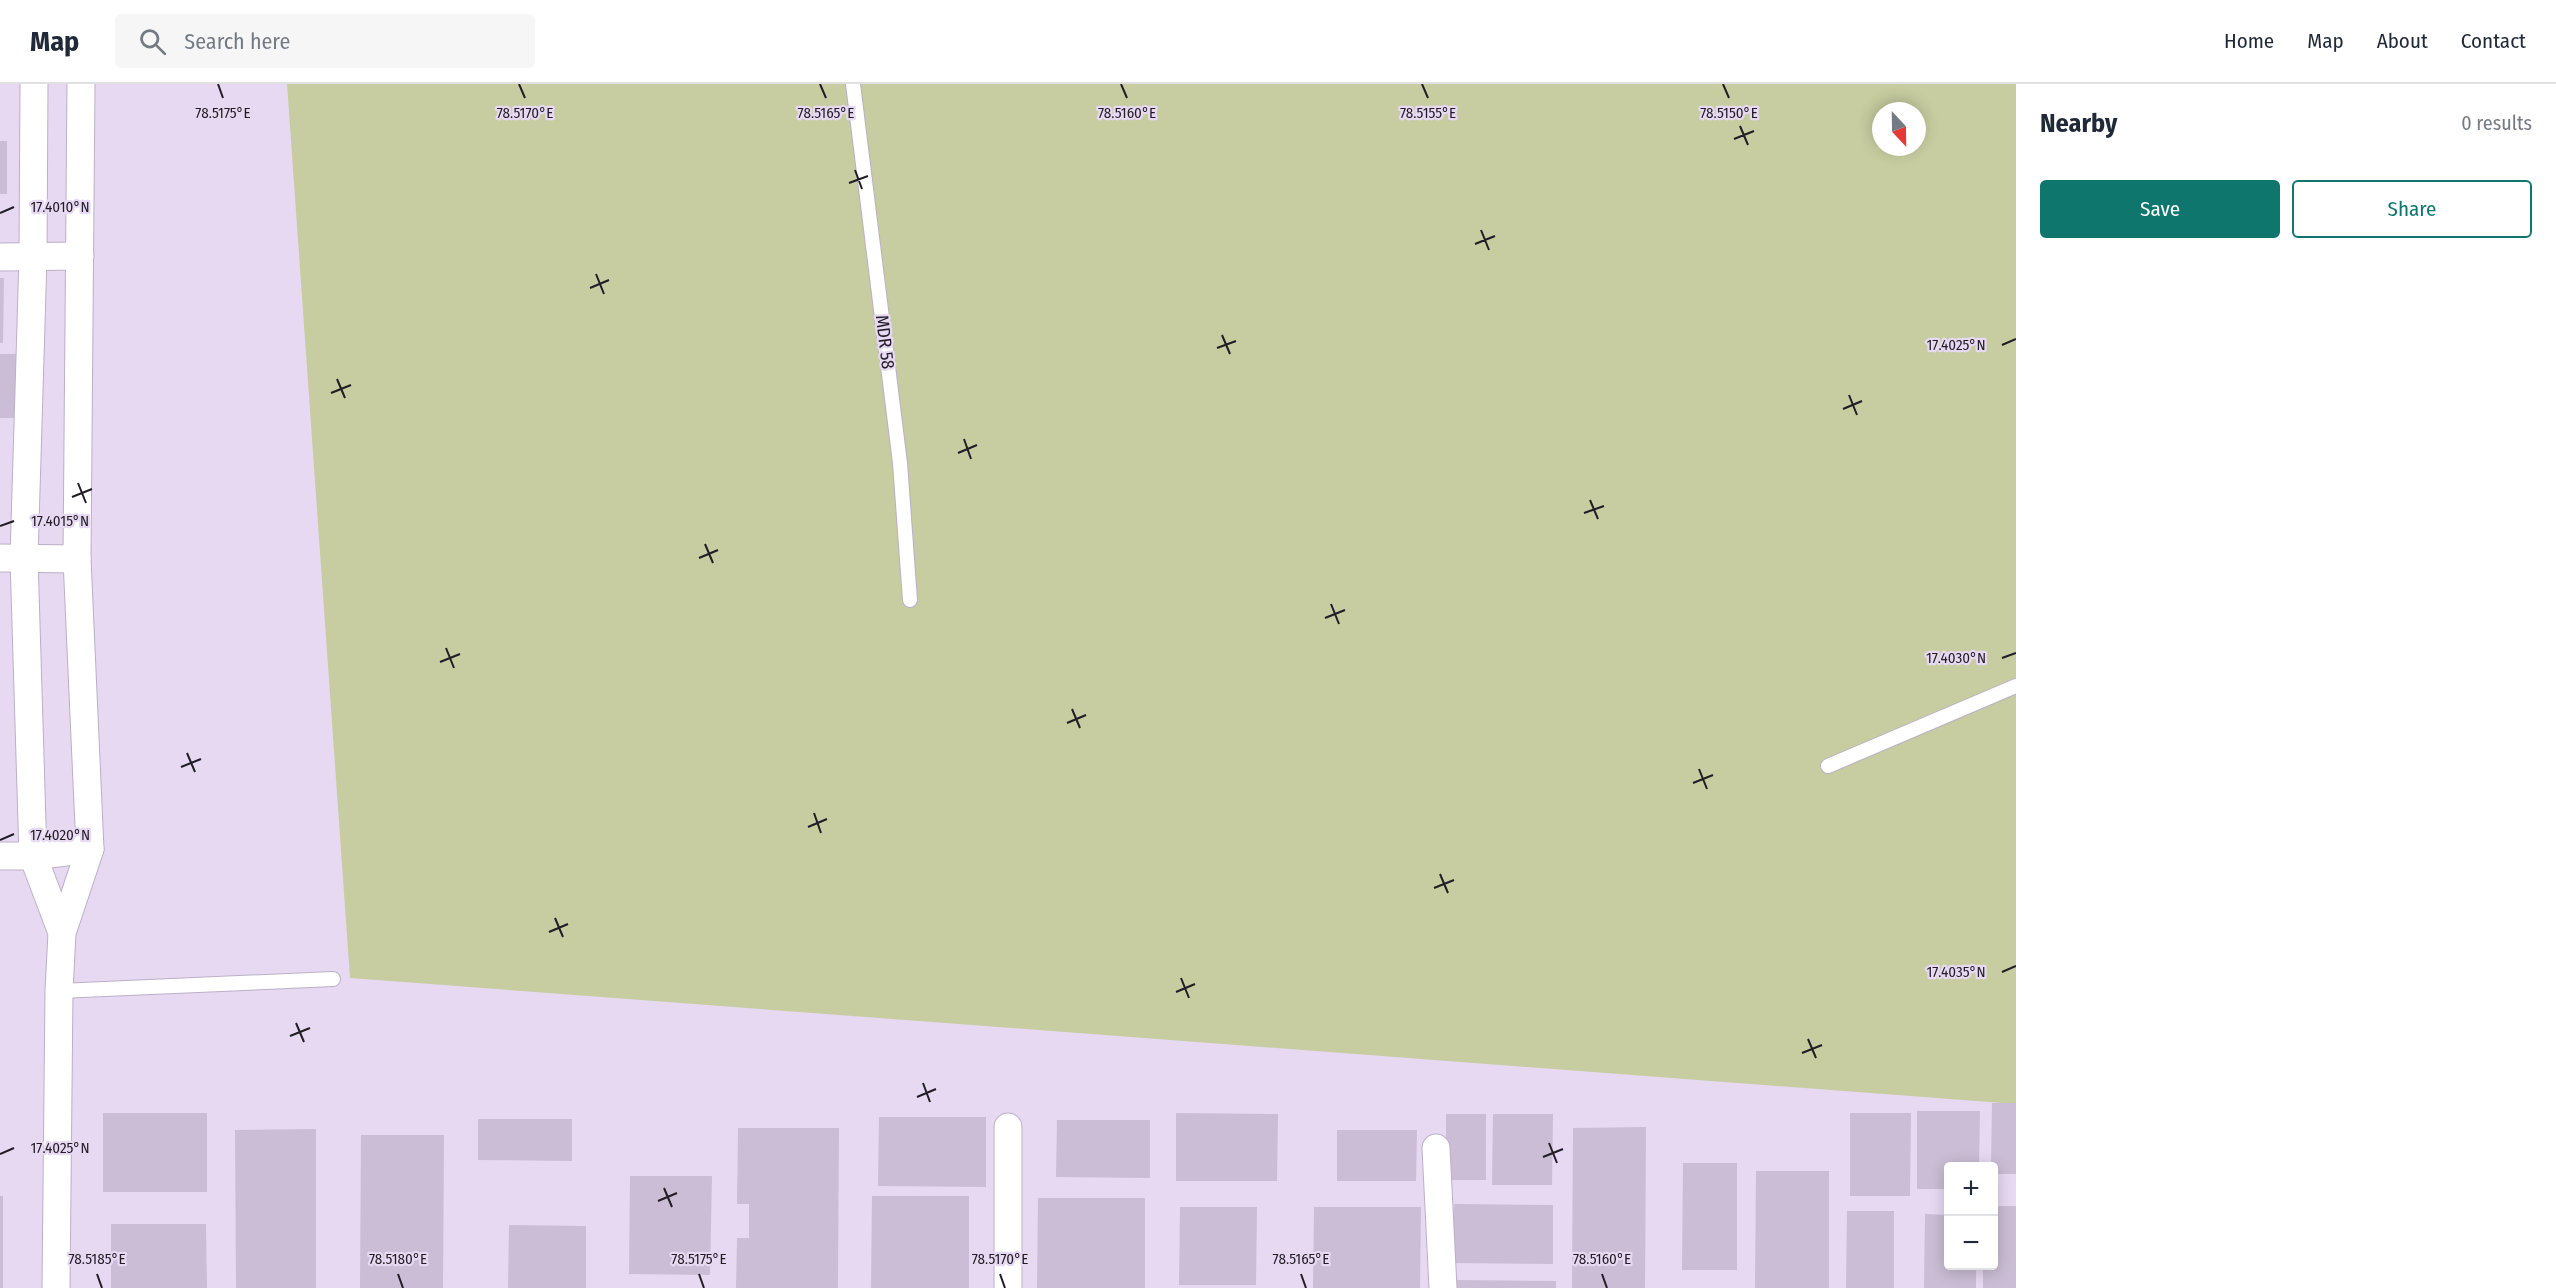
<!DOCTYPE html>
<meta charset="utf-8">
<style>
:root{--surface:#fff;--page:#f6f6f7;--text:#1f2937;--muted:#747a83;--line:#e0e1e3;--accent:#0f766e}
body{margin:0;font-family:"Fira Sans Condensed",sans-serif;background:var(--page);color:var(--text)}
.controls{position:absolute;right:18px;bottom:18px;display:grid;overflow:hidden;border-radius:6px;box-shadow:0 3px 15px #0003}
.controls button{width:54px;height:54px;display:grid;place-items:center;padding:0;border:0;border-bottom:2px solid var(--line);background:var(--surface);color:var(--text);font:30px sans-serif}
.compass{position:absolute;left:1872px;top:18px;width:54px;height:54px;border-radius:50%;background:var(--surface);box-shadow:0 3px 15px #0003;rotate:158deg}
.list{margin:0;padding:0;list-style:none}
h2{display:flex;justify-content:space-between;align-items:center;height:78px;margin:0;padding:0 24px;font-size:26px}
h2 small{font-size:20px;font-weight:400;color:var(--muted)}
.actions{display:flex;gap:12px;padding:18px 24px}
.actions a{flex:1;padding:14px 0;border:2px solid var(--accent);border-radius:6px;text-align:center;font-size:21px;color:var(--accent)}
.actions .main{background:var(--accent);color:#fff}
.icon{flex:none;width:33px;height:33px;fill:none;stroke:currentColor;stroke-width:2;stroke-linecap:round;stroke-linejoin:round}
.map{position:relative;flex:none;width:2016px;height:1204px;overflow:hidden}
header{display:flex;align-items:center;gap:36px;box-sizing:border-box;height:84px;padding:0 30px;background:var(--surface);border-bottom:2px solid var(--line)}
header strong{font-size:28px}
nav{display:flex;gap:33px;margin-inline-start:auto;font-size:21px}
.search{width:420px;height:54px;background:var(--page);display:flex;align-items:center;gap:15px;box-sizing:border-box;padding:0 21px;border-radius:6px;color:var(--muted);font-size:22px}
main{display:flex}
aside{flex:1;background:var(--surface)}
.map>svg:first-child{display:block}
.green{fill:#c7cda0;fill-rule:evenodd}
.building{fill:#cabdd5}
.lines{fill:none;stroke-linecap:round;stroke-linejoin:round}
.service-casing{stroke:#bcafc7;stroke-width:16}
.minor-casing{stroke:#bcafc7;stroke-width:29}
.service{stroke:#fff;stroke-width:14}
.minor{stroke:#fff;stroke-width:27}
.ticks{fill:none;stroke:#211c25;stroke-width:2}
.labels{text-anchor:middle;stroke-width:4.5;stroke-linejoin:round;paint-order:stroke}
.street-label{font-size:18px;fill:#211c25;stroke:#e7d9f2}
.ticks-label{font-size:15px;text-anchor:middle;fill:#211c25;stroke:#e7d9f2;stroke-width:4.5;stroke-linejoin:round;paint-order:stroke}
</style>
<header>
<strong>Map</strong>
<div class="search"><svg class="icon" aria-label="search" viewBox="0 0 24 24"><circle cx="10" cy="10" r="6"/><path d="M15 15l6 6"/></svg>Search here</div>
<nav><a>Home</a><a>Map</a><a>About</a><a>Contact</a></nav>
</header>
<main>
<div class="map">
<svg width="2016" height="1204" viewBox="0 0 2016 1204">
<rect width="100%" height="100%" fill="#e7d9f2"/>
<path class="green" d="M 287,0 L 2016,0 L 2016,1020 L 350,894 ZM 1881,27 L 1917,27 L 1917,63 L 1881,63 Z"/>
<g class="building">
<rect x="0" y="57" width="7" height="53"/>
<path d="M 0,194 L 4,194 L 3,259 L 0,259 Z"/>
<rect x="0" y="270" width="16" height="64"/>
<path d="M 1992,1019 L 2016,1019 L 2016,1090 L 1994,1090 L 1994,1082 L 1991,1082 Z"/>
<path d="M 1917,1027 L 1980,1027 L 1979,1082 L 1948,1082 L 1948,1105 L 1917,1105 Z"/>
<rect x="103" y="1029" width="104" height="79"/>
<path d="M 1176,1029 L 1278,1030 L 1277,1097 L 1176,1097 Z"/>
<path d="M 1850,1029 L 1911,1029 L 1910,1112 L 1850,1112 Z"/>
<rect x="1446" y="1030" width="40" height="66"/>
<path d="M 1493,1030 L 1553,1030 L 1552,1101 L 1492,1101 Z"/>
<path d="M 879,1033 L 986,1033 L 986,1103 L 878,1102 Z"/>
<path d="M 478,1035 L 572,1035 L 572,1077 L 478,1076 Z"/>
<path d="M 1057,1036 L 1150,1036 L 1150,1094 L 1056,1093 Z"/>
<path d="M 1646,1043 L 1645,1204 L 1572,1204 L 1573,1044 Z"/>
<path d="M 738,1044 L 839,1044 L 838,1204 L 736,1204 L 737,1154 L 749,1154 L 749,1120 L 737,1120 Z"/>
<path d="M 316,1045 L 316,1204 L 236,1204 L 235,1046 Z"/>
<path d="M 1337,1046 L 1417,1046 L 1416,1097 L 1337,1097 Z"/>
<path d="M 361,1051 L 444,1051 L 443,1204 L 360,1204 Z"/>
<path d="M 1683,1079 L 1737,1079 L 1737,1186 L 1682,1186 Z"/>
<path d="M 1756,1087 L 1829,1087 L 1829,1204 L 1755,1204 Z"/>
<path d="M 630,1092 L 712,1092 L 710,1191 L 629,1190 Z"/>
<rect x="0" y="1112" width="3" height="92"/>
<path d="M 872,1112 L 969,1112 L 969,1204 L 871,1204 Z"/>
<path d="M 1038,1114 L 1145,1114 L 1145,1204 L 1037,1204 Z"/>
<path d="M 1454,1120 L 1553,1121 L 1553,1180 L 1454,1179 Z"/>
<path d="M 1994,1122 L 2016,1122 L 2016,1204 L 1983,1204 L 1983,1182 L 1994,1182 Z"/>
<path d="M 1180,1123 L 1257,1123 L 1256,1201 L 1179,1201 Z"/>
<path d="M 1314,1123 L 1421,1123 L 1420,1204 L 1313,1204 Z"/>
<path d="M 1847,1127 L 1894,1127 L 1894,1204 L 1846,1204 Z"/>
<path d="M 1925,1130 L 1948,1131 L 1948,1182 L 1976,1182 L 1976,1204 L 1924,1204 Z"/>
<path d="M 111,1140 L 206,1140 L 207,1204 L 111,1204 Z"/>
<path d="M 509,1141 L 586,1142 L 586,1204 L 508,1204 Z"/>
<path d="M 1454,1196 L 1556,1197 L 1556,1204 L 1454,1204 Z"/>
</g>
<g class="lines">
<g class="service-casing">
<g id="service">
<path d="M 853,0 L 900,379 L 910,516"/>
<path d="M 1828,682 L 2016,602"/>
<path d="M 59,907 L 333,895"/>
</g>
</g>
<g class="minor-casing">
<g id="minor">
<path d="M 34,0 L 33,173 L 24,474 L 33,772 L 62,849"/>
<path d="M 0,173 L 80,172"/>
<path d="M 0,474 L 77,475"/>
<path d="M 0,772 L 33,772 L 90,765"/>
<path d="M 1436,1064 L 1443,1204"/>
<path d="M 56,1204 L 59,907 L 62,849 L 90,765 L 77,475 L 81,0"/>
<path d="M 1008,1204 L 1008,1043"/>
</g>
</g>
<use href="#service" class="service"/>
<use href="#minor" class="minor"/>
</g>
<path class="ticks" d="M 218,0 L 223,14M 519,0 L 525,14M 820,0 L 826,14M 1121,0 L 1127,14M 1422,0 L 1428,14M 1723,0 L 1729,14M 1740,42 L 1748,61M 1734,55 L 1754,47M 855,86 L 862,105M 849,99 L 868,92M 0,129 L 14,123M 1481,146 L 1489,166M 1475,160 L 1495,152M 596,190 L 604,210M 590,204 L 609,196M 1222,251 L 1230,270M 2002,261 L 2016,255M 1217,264 L 1236,257M 337,295 L 345,314M 331,309 L 351,301M 1849,311 L 1857,331M 1843,325 L 1862,317M 964,355 L 971,375M 958,369 L 977,361M 78,399 L 86,419M 72,413 L 92,405M 1590,416 L 1598,435M 1584,429 L 1604,422M 0,442 L 14,437M 705,460 L 713,479M 699,474 L 718,466M 1331,520 L 1339,540M 1325,534 L 1345,526M 446,564 L 454,584M 2002,574 L 2016,569M 440,578 L 460,570M 1072,625 L 1080,644M 1067,639 L 1086,631M 187,669 L 195,688M 181,683 L 201,675M 1699,685 L 1707,705M 1693,699 L 1713,691M 814,729 L 821,749M 808,743 L 827,735M 0,756 L 14,750M 1440,790 L 1448,809M 1434,804 L 1454,796M 555,834 L 563,853M 549,848 L 568,840M 2002,888 L 2016,882M 1181,894 L 1189,914M 1176,908 L 1195,900M 296,939 L 304,958M 290,952 L 310,944M 1808,955 L 1816,974M 1802,969 L 1822,961M 923,999 L 930,1018M 917,1013 L 936,1005M 1549,1059 L 1557,1079M 0,1070 L 14,1064M 1543,1073 L 1563,1065M 664,1104 L 672,1123M 658,1117 L 677,1109M 97,1190 L 102,1204M 398,1190 L 403,1204M 699,1190 L 704,1204M 1000,1190 L 1005,1204M 1301,1190 L 1306,1204M 1602,1190 L 1607,1204"/>
<g class="labels">
<g class="street-label">
<text transform="translate(885 258) rotate(83)" y="6">MDR 58</text>
</g>
</g>
<g class="ticks-label">
<text x="223" y="34">78.5175°E</text>
<text x="525" y="34">78.5170°E</text>
<text x="826" y="34">78.5165°E</text>
<text x="1127" y="34">78.5160°E</text>
<text x="1428" y="34">78.5155°E</text>
<text x="1729" y="34">78.5150°E</text>
<text x="60" y="128">17.4010°N</text>
<text x="1956" y="266">17.4025°N</text>
<text x="60" y="442">17.4015°N</text>
<text x="1956" y="579">17.4030°N</text>
<text x="60" y="756">17.4020°N</text>
<text x="1956" y="893">17.4035°N</text>
<text x="60" y="1069">17.4025°N</text>
<text x="97" y="1180">78.5185°E</text>
<text x="398" y="1180">78.5180°E</text>
<text x="699" y="1180">78.5175°E</text>
<text x="1000" y="1180">78.5170°E</text>
<text x="1301" y="1180">78.5165°E</text>
<text x="1602" y="1180">78.5160°E</text>
</g>
</svg>
<div class="controls">
<button>+</button>
<button>−</button>
</div>
<svg class="compass" viewBox="-18 -18 36 36"><path d="M0-13l5 13h-10z" fill="#e53935"/><path d="M0 13l5-13h-10z" fill="#747a83"/></svg>
</div>
<aside>
<h2>Nearby<small>0 results</small></h2>
<ul class="list">
</ul>
<div class="actions"><a class="main">Save</a><a>Share</a></div>
</aside>
</main>
